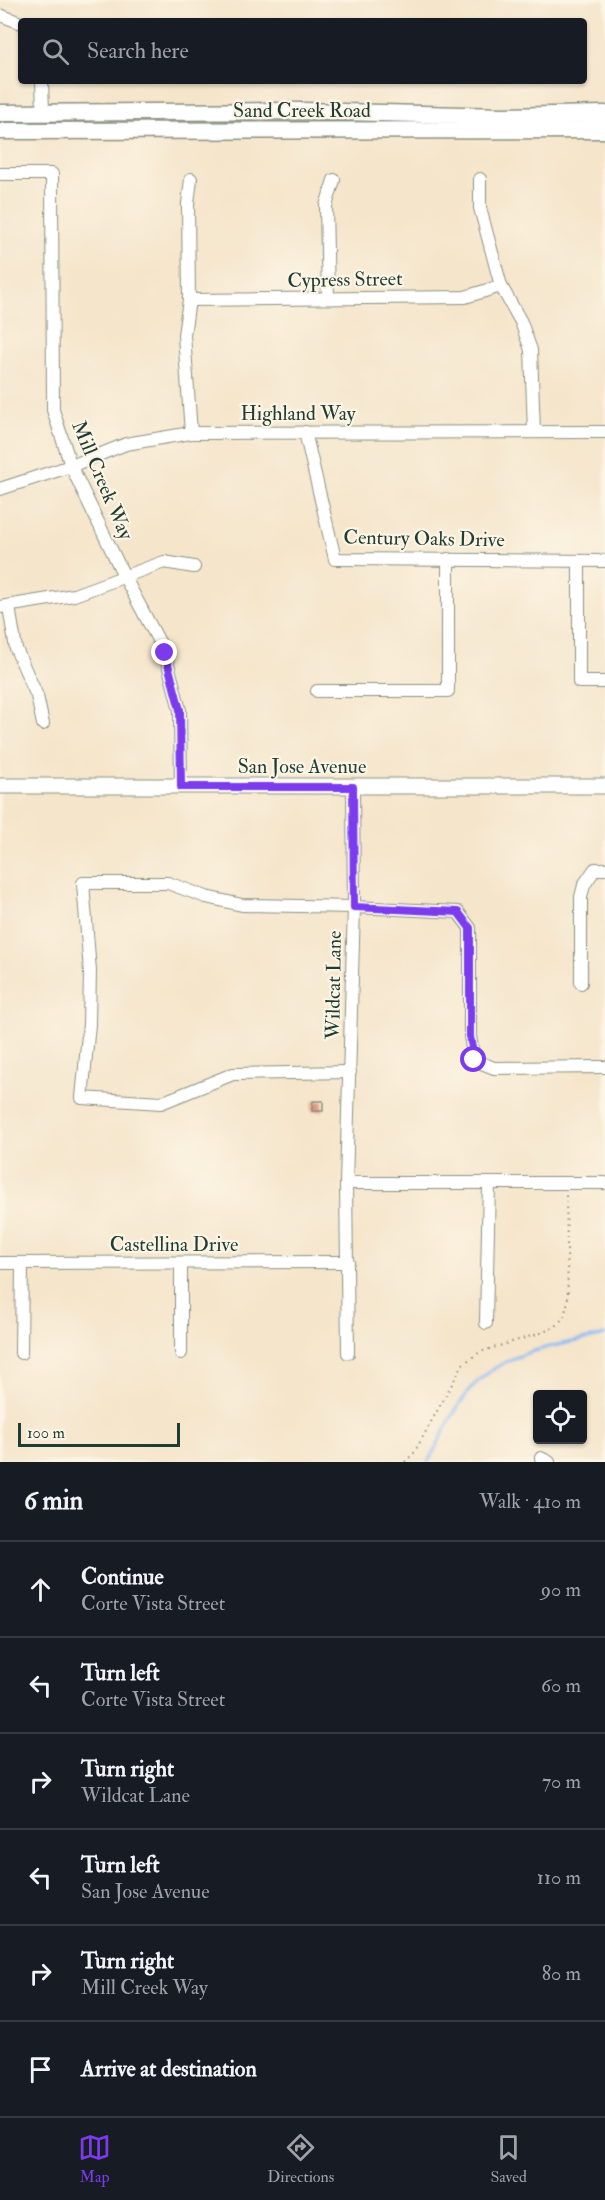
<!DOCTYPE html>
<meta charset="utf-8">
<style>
:root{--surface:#171b24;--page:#242831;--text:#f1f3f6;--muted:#9ea1a6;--line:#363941;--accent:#7c3aed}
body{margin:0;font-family:"IM FELL Double Pica",serif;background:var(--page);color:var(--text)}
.controls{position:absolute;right:18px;bottom:18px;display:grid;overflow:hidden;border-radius:6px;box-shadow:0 2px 4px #0004}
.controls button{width:54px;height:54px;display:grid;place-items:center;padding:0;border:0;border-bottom:2px solid var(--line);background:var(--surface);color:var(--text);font:30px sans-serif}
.scale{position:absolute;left:18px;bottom:15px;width:162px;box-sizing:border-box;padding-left:6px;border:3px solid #1f3d34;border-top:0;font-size:16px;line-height:21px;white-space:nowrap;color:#1f3d34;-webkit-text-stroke:4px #fcf5e5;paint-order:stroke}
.stop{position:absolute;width:18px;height:18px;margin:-14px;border:4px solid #7c3aed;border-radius:50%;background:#fff}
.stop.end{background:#7c3aed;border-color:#fff;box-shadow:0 2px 6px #0008}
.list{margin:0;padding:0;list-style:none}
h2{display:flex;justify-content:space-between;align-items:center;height:78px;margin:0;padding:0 24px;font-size:26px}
h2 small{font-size:20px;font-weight:400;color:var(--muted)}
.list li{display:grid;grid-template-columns:39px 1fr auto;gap:18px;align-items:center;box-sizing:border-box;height:96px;padding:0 24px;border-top:2px solid var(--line)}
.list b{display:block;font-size:22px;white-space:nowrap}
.list p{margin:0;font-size:20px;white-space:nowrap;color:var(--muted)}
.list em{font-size:20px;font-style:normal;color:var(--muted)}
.icon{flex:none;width:33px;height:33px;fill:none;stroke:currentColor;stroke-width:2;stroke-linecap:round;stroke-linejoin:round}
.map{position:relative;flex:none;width:605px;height:1462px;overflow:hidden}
.search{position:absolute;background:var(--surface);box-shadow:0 2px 4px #0004;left:18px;right:18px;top:18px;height:66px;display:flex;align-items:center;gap:15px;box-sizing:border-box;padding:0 21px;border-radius:6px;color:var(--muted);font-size:22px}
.sheet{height:654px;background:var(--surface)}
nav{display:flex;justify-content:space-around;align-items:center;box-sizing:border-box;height:84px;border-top:2px solid var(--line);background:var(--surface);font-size:16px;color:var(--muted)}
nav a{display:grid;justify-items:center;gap:3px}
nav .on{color:var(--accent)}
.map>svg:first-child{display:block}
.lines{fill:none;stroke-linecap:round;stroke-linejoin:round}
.stream{stroke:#87b9f4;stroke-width:3}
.building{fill:#de927d}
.minor-casing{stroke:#8a9180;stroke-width:14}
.tertiary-casing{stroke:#8a9180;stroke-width:17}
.secondary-casing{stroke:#8a9180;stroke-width:19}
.path{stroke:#8a9180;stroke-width:2;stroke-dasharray:1.5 4.5;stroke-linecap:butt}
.minor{stroke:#fff;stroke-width:12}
.tertiary{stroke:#fff;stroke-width:15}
.secondary{stroke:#fff;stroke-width:16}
.route{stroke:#7c3aed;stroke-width:8}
.labels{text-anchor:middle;stroke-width:4.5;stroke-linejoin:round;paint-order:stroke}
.street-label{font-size:20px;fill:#1f3d34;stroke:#fcf5e5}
</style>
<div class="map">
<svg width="605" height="1462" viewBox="0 0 605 1462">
<rect width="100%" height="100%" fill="#fcf5e5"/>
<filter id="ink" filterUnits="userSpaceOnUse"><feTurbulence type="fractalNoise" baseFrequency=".0167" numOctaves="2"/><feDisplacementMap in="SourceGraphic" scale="12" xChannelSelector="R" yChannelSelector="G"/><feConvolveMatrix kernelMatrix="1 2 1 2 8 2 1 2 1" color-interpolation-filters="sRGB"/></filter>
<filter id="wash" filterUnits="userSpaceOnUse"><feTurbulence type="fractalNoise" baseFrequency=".008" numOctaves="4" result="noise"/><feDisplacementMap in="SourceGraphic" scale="24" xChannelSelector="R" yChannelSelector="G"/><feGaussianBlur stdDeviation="1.35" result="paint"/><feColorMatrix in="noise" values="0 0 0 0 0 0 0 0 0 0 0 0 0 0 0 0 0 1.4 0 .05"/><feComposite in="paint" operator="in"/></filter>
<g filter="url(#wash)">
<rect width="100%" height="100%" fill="#f5e5cb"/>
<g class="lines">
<path class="stream" d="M 428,1462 C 438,1446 444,1428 454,1413 C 460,1404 466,1394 473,1386 C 508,1349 559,1346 605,1335"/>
</g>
<g id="blocks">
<path class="building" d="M 313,1101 L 323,1101 L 323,1111 L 312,1111 Z"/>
</g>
</g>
<g filter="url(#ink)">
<use href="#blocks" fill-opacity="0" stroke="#8a9180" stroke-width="1.5"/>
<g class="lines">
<g class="minor-casing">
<g id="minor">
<path d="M 0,15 L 21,23"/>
<path d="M 42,81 L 43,112"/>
<path d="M 0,174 L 52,174 L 53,410 L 71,466 L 124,576 L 165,653 L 180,710 L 181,787"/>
<path d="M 480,179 L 480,208 L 501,286 L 521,322 L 531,350 L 534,431"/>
<path d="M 328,298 L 326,206 L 334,180"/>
<path d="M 189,300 L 465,297 L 501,286"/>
<path d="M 305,432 L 335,559 L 605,561"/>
<path d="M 191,433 L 184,335 L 189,300 L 188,204 L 191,179"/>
<path d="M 0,489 L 71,466 L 126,444 L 191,433 L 605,432"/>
<path d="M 579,561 L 579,682 L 605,682"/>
<path d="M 0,607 L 74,595 L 164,562 L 194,567"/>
<path d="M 9,607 L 16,649 L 37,696 L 43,724"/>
<path d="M 317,691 L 448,691 L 448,559"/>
<path d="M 581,983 L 581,897 L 584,885 L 595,869 L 605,869"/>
<path d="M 350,1072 L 233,1074 L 161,1103 L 82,1098 L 89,1024 L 90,971 L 83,883 L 168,883 L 206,897 L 242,905 L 354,907 L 458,912 L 470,928 L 470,1036 L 474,1060 L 494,1068 L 605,1067"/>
<path d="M 346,1183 L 605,1183"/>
<path d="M 0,1263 L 348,1262"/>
<path d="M 486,1323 L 489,1183"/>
<path d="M 21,1353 L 22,1263"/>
<path d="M 181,1353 L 181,1264"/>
<path d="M 348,1353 L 346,1183 L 354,907 L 353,787"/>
<path d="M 541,1458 L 549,1462"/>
</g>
</g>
<g class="tertiary-casing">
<path id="tertiary" d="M 0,786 L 605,786"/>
</g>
<g class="secondary-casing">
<g id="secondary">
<path d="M 0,113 L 302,111 L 503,116 L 605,114"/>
<path d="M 0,131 L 605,130"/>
</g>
</g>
<path class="path" d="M 405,1462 L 414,1453 L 463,1364 L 480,1352 L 544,1332 L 557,1325 L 564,1317 L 568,1301 L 566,1194"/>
<use href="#minor" class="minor"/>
<use href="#tertiary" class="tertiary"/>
<use href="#secondary" class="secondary"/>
</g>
</g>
<g class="lines" filter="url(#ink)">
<path class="route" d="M 165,653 L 180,710 L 181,787 L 353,787 L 354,907 L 458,912 L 470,928 L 470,1036 L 474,1060"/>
</g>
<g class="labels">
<g class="street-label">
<text x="302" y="117">Sand Creek Road</text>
<text transform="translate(345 279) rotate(-1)" y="7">Cypress Street</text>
<text x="298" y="420">Highland Way</text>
<text transform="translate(103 480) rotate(67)" y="7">Mill Creek Way</text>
<text transform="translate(424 538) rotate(1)" y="7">Century Oaks Drive</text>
<text x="302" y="773">San Jose Avenue</text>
<text transform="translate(333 985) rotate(-89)" y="7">Wildcat Lane</text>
<text x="174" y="1251">Castellina Drive</text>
</g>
</g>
</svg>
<div class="controls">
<button><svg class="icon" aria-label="locate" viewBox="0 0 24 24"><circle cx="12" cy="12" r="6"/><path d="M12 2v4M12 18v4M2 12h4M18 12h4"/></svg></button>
</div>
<div class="scale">100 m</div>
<div class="stop" style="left:474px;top:1060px"></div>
<div class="stop end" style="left:165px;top:653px"></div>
<div class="search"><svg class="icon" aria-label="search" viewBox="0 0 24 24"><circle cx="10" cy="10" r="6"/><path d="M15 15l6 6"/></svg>Search here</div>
</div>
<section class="sheet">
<h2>6 min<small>Walk · 410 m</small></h2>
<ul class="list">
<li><svg class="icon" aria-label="ahead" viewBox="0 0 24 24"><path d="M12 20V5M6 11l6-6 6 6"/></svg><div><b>Continue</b><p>Corte Vista Street</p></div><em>90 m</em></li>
<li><svg class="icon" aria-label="left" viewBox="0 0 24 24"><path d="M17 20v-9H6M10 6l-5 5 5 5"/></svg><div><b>Turn left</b><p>Corte Vista Street</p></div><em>60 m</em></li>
<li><svg class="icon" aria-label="right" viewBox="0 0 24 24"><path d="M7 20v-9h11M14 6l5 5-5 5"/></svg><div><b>Turn right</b><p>Wildcat Lane</p></div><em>70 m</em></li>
<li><svg class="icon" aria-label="left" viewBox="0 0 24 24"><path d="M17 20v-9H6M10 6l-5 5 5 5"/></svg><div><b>Turn left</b><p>San Jose Avenue</p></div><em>110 m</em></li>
<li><svg class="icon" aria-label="right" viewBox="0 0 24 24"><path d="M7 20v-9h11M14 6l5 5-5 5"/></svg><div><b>Turn right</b><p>Mill Creek Way</p></div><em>80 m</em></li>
<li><svg class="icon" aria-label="arrive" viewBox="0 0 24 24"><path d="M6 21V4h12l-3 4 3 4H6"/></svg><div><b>Arrive at destination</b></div></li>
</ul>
</section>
<nav>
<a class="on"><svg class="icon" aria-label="map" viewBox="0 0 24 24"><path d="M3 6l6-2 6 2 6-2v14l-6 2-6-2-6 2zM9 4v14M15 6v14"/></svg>Map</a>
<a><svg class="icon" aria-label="directions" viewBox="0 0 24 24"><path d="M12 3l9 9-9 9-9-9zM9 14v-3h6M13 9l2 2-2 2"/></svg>Directions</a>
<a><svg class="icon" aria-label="saved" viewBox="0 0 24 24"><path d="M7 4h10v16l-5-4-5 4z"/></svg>Saved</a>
</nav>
